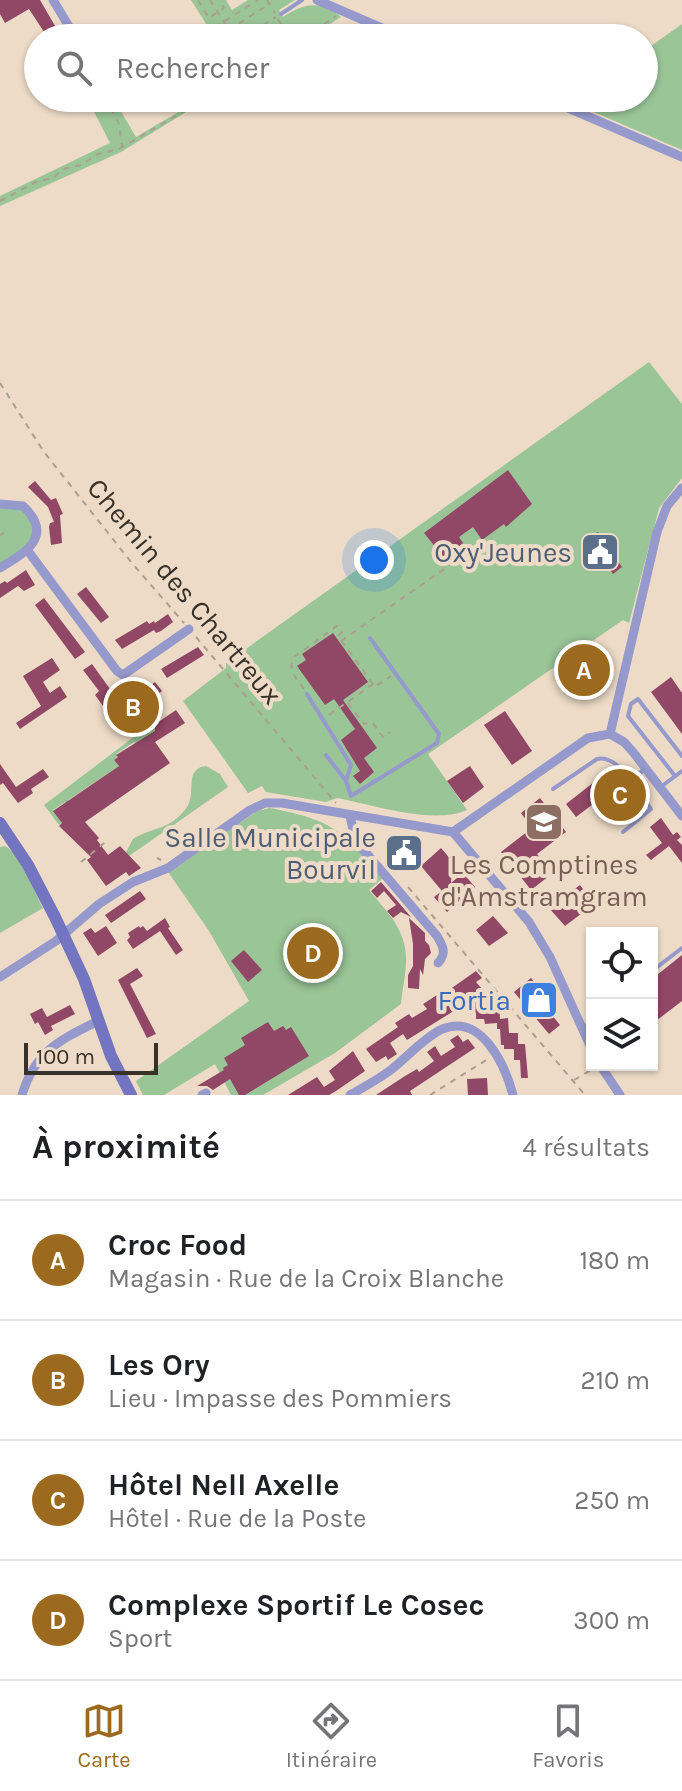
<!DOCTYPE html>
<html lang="fr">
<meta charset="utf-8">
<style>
:root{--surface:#fff;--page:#f2f2f2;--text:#202124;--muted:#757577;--line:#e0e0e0;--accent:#9c6a1e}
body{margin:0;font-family:Karla,sans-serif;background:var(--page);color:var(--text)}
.controls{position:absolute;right:24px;bottom:24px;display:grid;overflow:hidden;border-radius:0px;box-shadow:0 2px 6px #0004}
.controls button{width:72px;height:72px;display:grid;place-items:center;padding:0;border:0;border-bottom:2px solid var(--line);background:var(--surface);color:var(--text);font:40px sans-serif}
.scale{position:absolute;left:24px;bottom:20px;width:134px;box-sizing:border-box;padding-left:8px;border:4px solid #383129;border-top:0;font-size:22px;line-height:28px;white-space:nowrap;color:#383129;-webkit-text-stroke:6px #eddbc7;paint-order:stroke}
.you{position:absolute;left:374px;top:560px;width:28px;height:28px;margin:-20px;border:6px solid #fff;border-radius:50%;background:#1a73e8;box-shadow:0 0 0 12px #1a73e833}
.badge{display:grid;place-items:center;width:52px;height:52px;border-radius:50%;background:var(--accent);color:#fff;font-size:26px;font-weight:700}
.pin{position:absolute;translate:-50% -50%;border:4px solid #fff;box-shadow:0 2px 8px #0006}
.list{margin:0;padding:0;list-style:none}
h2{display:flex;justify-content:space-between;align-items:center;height:104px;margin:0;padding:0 32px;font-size:34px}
h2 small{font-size:26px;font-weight:400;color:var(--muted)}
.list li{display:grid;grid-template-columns:52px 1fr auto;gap:24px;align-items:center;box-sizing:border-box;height:120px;padding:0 32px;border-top:2px solid var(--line)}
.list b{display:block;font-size:30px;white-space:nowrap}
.list p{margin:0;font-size:26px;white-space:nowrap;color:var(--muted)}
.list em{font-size:26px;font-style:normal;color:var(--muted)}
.icon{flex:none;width:44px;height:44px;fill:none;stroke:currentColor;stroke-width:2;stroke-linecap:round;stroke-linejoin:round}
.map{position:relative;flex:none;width:682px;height:1095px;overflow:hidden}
.search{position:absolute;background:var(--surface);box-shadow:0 2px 6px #0004;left:24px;right:24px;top:24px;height:88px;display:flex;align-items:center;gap:20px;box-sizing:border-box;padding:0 28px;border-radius:44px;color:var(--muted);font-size:30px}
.sheet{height:584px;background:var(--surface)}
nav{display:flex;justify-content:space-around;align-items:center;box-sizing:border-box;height:112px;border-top:2px solid var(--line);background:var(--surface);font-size:22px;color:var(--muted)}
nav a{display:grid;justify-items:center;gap:4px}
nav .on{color:var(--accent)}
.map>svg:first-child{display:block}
.green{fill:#9ac597}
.building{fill:#914766}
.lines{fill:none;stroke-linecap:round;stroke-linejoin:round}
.path{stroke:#ac9e8e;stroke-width:2;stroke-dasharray:6 6;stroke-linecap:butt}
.lane{stroke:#9599cc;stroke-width:4}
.street{stroke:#9599cc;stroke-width:9}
.secondary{stroke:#7375c0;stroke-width:12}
.labels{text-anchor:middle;stroke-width:8;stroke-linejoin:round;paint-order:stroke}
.service-label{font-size:28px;fill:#4e5e75;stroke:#eddbc7;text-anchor:end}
.street-label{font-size:28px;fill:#383129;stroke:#eddbc7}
.education-label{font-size:28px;fill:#785e54;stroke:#eddbc7}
.shop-label{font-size:28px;fill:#366cbe;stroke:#eddbc7;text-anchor:end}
</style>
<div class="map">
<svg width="682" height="1095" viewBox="0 0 682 1095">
<rect width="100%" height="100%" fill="#eddbc7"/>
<g class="green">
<path d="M 191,0 L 226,0 L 232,10 L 248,0 L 295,0 L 279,10 L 283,17 C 305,3 320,0 341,17 L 307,38 L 215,38 Z"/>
<path d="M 682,24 L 682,150 L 573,103 L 580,98 L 644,98 L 644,51 Z"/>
<path d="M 87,98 L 113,98 L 136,137 L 202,98 L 209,98 L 121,152 L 0,206 L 0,196 L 110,143 Z"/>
<path d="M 649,362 L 682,404 L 682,478 L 659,508 L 629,623 L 623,620 L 428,754 L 467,810 C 433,825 374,805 337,798 L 326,802 L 266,792 L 262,786 L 248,793 L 183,701 L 226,668 L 226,663 Z"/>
<path d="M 0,507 L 25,510 L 34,531 L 30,544 L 0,564 Z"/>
<path d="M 151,724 L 156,732 L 152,732 L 154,735 L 136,744 L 134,742 L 116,754 L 118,757 L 114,760 L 119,766 L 68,800 L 71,806 L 69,807 L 65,802 L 53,810 L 62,823 L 59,825 L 44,805 Z"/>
<path d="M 206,766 L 220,774 L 228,787 L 129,856 L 126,852 L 133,839 C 154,826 170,831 187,807 C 197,793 183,769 206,766 Z"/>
<path d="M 270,808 C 333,820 343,831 383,878 L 369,890 C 387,912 407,930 406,961 C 406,975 402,990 401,1004 L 335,1053 L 263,1095 L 231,1095 L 215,1064 L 164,1095 L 143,1095 L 136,1081 L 249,1001 L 209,931 L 168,872 L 257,811 Z"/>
<path d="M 5,846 C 23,857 33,890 43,908 L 0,933 L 0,847 Z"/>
</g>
<g class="building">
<path d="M 0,0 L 40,0 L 62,38 L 48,38 L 29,9 L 5,23 L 0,14 Z"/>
<path d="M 508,470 L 532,504 L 506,527 L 504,524 L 482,540 L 473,527 L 459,537 L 463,543 L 445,559 L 424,533 Z"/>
<path d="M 35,481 L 51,500 L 56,498 L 63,514 L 60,515 L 62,543 L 51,545 L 49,527 L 50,523 L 54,522 L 48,507 L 28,487 Z"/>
<path d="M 598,532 L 622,567 L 613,574 L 589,538 Z"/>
<path d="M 26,570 L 35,585 L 24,591 L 18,586 L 0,598 L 0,584 L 5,581 L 7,583 Z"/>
<path d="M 86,587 L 109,617 L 101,623 L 77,594 Z"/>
<path d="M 44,598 L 85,652 L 75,659 L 35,605 Z"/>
<path d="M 168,614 L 173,622 L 161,631 L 156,633 L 154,630 L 122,649 L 115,640 L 147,621 L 149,624 L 154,621 L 155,623 Z"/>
<path d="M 333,633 L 368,682 L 343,700 L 377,748 L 364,758 L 374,772 L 360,784 L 353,776 L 360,771 L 341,740 L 355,729 L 334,699 L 325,705 L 297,666 L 306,660 L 302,654 Z"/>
<path d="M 198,647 L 204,655 L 167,678 L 161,669 Z"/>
<path d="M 596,651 L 606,665 L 572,688 L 562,674 Z"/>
<path d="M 52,658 L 60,670 L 43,682 L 50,693 L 60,686 L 67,697 L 20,729 L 16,723 L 41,706 L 23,676 Z"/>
<path d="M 92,664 L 110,689 L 107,691 L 116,703 L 106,710 L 95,695 L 99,691 L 83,670 Z"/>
<path d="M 671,677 L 682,693 L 682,734 L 651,692 Z"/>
<path d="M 155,682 L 162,691 L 141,707 L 143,711 L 130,718 L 124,709 Z"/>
<path d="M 176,710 L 185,723 L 155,742 L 170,763 L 85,822 L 99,838 L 97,840 L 108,855 L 120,846 L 141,868 L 129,876 L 126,872 L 106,886 L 87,860 L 91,857 L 59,826 L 62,823 L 53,811 L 119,766 L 114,760 L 118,757 L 116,755 L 155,731 L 154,725 Z"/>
<path d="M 505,711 L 532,751 L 512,765 L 484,725 Z"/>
<path d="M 0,764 L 16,787 L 43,769 L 49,777 L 31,789 L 33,793 L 18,803 L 3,783 L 0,785 Z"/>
<path d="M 470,766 L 484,787 L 463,803 L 447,781 Z"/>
<path d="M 612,768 L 639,805 L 636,808 L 638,810 L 625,821 L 605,795 L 576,817 L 566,804 Z"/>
<path d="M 540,798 L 566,832 L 537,854 L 553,873 L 531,890 L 501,852 L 532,828 L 521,813 Z"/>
<path d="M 661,818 L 673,835 L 677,832 L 681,837 L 677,840 L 682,845 L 682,863 L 669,846 L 651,860 L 646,855 L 662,843 L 650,827 Z"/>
<path d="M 401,838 L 418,859 L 408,868 L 390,847 Z"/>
<path d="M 441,848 L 452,861 L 451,883 L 463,873 L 475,887 L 447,912 L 434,897 L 442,891 L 421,866 Z"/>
<path d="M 381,882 L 411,917 L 401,912 L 393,918 L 387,911 L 396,905 L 384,891 L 377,898 L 371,891 Z"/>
<path d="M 580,885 L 594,904 L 565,926 L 549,908 Z"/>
<path d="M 140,891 L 146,899 L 111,923 L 105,915 Z"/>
<path d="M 493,916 L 508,933 L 489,946 L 476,930 Z"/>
<path d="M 165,918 L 170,927 L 168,928 L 183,950 L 176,955 L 160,931 L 133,949 L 127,940 L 130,937 L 128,933 L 139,926 L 140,928 L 143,926 L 147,931 Z"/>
<path d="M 409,918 L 425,933 L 425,941 L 429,945 L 431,953 L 425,959 L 423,975 L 420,969 L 419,989 L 408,988 L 408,975 L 413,966 L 413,944 Z"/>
<path d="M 106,926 L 117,943 L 98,956 L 83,933 L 91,928 L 95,933 Z"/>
<path d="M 244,950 L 262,970 L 248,982 L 231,961 Z"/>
<path d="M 682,955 L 682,1001 L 652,1024 L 652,979 Z"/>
<path d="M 137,968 L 143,976 L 130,984 L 156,1034 L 147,1038 L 118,980 Z"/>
<path d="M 476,971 L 482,978 L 476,982 L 482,989 L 479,991 L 487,1003 L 496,996 L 499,1000 L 500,1019 L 508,1018 L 509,1033 L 518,1033 L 518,1044 L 525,1044 L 528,1078 L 521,1078 L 520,1060 L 514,1060 L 514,1049 L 504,1049 L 504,1045 L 501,1045 L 500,1029 L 497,1029 L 497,1023 L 485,1024 L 484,1019 L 476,1019 L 476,1013 L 471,1005 L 460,1013 L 457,1009 L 407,1040 L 403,1034 L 390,1043 L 397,1054 L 388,1060 L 386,1056 L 376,1062 L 366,1049 L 398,1027 L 395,1023 L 409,1014 L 412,1018 L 427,1009 L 423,1004 L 437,995 L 439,997 Z"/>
<path d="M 531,978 L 553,1004 L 547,1009 L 560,1025 L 549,1034 L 514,992 Z"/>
<path d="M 70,1005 L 75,1014 L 51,1026 L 53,1030 L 45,1035 L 38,1022 L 35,1024 L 30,1014 L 42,1008 L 47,1017 Z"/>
<path d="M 268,1022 L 274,1031 L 283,1026 L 286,1030 L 291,1027 L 309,1056 L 245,1095 L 239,1095 L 230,1079 L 213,1090 L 207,1086 L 197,1086 L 224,1070 L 223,1068 L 228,1065 L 224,1058 L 245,1045 L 241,1038 Z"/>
<path d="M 458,1035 L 463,1042 L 468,1039 L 475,1048 L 410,1091 L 412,1095 L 376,1095 L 405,1076 L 417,1069 L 419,1072 L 434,1061 L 427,1052 L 435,1046 L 441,1056 L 455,1047 L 450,1040 Z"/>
<path d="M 353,1051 L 365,1071 L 336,1091 L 329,1095 L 288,1095 L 317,1077 L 324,1087 L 335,1080 L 329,1071 Z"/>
<path d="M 487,1078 L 488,1095 L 468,1095 L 467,1079 Z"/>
</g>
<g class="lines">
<g class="path">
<path d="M 198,0 L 209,18 L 224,8 L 220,0"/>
<path d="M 210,0 L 234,38"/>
<path d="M 267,0 L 275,13"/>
<path d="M 278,19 L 289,38"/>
<path d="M 229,30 L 269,4"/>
<path d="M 221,38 L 215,27 L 258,0"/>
<path d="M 243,38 L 276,17"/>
<path d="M 270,38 L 282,30"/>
<path d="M 304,38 L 336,16"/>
<path d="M 105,98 L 119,124 L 122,146"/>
<path d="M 0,201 L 36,182 L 53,178 L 63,169 L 81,165 L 98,154 L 119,149 L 207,98"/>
<path d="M 0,383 L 44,452 L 131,562 L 184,623"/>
<path d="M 0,535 L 4,533"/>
<path d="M 196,637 L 336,803"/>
<path d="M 341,641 L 480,544"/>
<path d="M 304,689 C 297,679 287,670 294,657 L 337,626 L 342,632 L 338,636 L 373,684"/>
<path d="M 348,703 L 364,724 L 372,722 L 383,737 L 390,732"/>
<path d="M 329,715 L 373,684 L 375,687 L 391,676"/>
<path d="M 157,858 L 161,860"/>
<path d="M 81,862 L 108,840"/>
<path d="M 408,887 L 585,1095"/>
<path d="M 470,1014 L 498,994"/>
<path d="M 574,1080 L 593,1069"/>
<path d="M 430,1095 L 488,1059"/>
</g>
<g class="lane">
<path d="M 281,14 L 302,0"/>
<path d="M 307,694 L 351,765 L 346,781"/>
<path d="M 326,755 L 346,781 L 351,796 L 437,743 L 439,734 L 370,638"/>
<path d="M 675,776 L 628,716 L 631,704 L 638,699 L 682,756"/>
<path d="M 629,780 L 644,770"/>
<path d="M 662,786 L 682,771"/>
<path d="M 553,789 L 597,759 C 618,753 639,793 651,809 L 623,832"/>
<path d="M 652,971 L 682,948"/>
<path d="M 583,1027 L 592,1022"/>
</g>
<g class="street">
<path d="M 53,0 L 76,38"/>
<path d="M 317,0 L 405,38"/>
<path d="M 545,98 L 682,157"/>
<path d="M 0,504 L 23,506 C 55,536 25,553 0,568"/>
<path d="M 28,551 L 117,671 L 123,675 L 189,629"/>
<path d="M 610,734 L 624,742 L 633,752 L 682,816"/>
<path d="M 350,815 L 355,840 L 437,936 C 443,946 447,953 438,963"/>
<path d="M 453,832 L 588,738 L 610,734 L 657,532 L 667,506 L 682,488"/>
<path d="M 0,977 L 56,941 L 99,904 L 133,882 L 168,868 L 250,810 L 265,803 L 282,803 L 453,832 L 529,922 L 550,957 L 592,1050"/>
<path d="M 600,1065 L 620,1095"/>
<path d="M 22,1095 C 35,1051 60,1040 98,1021"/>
<path d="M 202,1095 L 206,1093"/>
<path d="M 350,1095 C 364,1087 379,1079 392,1069 C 408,1056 422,1040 440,1030 C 481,1011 505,1065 513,1095"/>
</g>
<path class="secondary" d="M 0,823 L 28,865 L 55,917 L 84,979 L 111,1056 L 131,1095"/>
</g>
<defs>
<g id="civic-square" transform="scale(2)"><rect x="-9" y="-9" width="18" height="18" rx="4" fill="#5c6f8a" stroke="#eddbc7"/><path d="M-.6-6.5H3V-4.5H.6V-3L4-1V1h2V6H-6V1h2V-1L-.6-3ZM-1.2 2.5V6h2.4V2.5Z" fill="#fff"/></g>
<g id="school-square" transform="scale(2)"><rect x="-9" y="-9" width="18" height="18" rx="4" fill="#8d6e63" stroke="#eddbc7"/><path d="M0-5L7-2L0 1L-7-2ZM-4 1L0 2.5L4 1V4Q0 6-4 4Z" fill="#fff"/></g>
<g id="shop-square" transform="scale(2)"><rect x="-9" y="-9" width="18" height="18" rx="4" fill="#3f7fe0" stroke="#eddbc7"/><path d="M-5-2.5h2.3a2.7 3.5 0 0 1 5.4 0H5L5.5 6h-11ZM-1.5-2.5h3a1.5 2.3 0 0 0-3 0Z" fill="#fff"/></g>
</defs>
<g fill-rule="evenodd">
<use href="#civic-square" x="600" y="552"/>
<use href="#school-square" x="544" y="822"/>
<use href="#civic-square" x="404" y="853"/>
<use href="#shop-square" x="539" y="1000"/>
</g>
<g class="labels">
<g class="service-label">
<text x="572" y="562">Oxy'Jeunes</text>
<text x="376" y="847">Salle Municipale<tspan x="376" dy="32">Bourvil</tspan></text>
</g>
<g class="street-label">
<text transform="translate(185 591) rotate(50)" y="10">Chemin des Chartreux</text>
</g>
<g class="education-label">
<text x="544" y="874">Les Comptines<tspan x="544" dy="32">d'Amstramgram</tspan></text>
</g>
<g class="shop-label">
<text x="511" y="1010">Fortia</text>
</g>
</g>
</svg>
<div class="controls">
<button><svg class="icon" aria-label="locate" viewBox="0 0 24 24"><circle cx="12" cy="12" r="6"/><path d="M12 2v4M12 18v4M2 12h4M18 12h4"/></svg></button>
<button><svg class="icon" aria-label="layers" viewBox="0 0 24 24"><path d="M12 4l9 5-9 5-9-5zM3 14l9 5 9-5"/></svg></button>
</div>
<div class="scale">100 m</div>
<div class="you"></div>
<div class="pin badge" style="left:584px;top:670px">A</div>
<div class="pin badge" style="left:133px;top:707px">B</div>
<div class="pin badge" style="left:620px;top:795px">C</div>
<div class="pin badge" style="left:313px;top:953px">D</div>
<div class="search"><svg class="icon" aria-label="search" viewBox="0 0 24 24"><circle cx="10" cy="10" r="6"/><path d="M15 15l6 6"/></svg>Rechercher</div>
</div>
<section class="sheet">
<h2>À proximité<small>4 résultats</small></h2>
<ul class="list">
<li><span class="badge">A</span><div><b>Croc Food</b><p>Magasin · Rue de la Croix Blanche</p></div><em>180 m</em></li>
<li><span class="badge">B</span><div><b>Les Ory</b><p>Lieu · Impasse des Pommiers</p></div><em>210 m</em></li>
<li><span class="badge">C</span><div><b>Hôtel Nell Axelle</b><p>Hôtel · Rue de la Poste</p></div><em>250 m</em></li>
<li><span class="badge">D</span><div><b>Complexe Sportif Le Cosec</b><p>Sport</p></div><em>300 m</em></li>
</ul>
</section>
<nav>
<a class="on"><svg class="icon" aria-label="map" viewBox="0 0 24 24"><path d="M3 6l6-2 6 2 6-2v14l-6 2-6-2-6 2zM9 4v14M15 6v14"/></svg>Carte</a>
<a><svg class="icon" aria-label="directions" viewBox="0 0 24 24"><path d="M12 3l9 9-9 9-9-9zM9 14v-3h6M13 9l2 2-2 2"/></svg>Itinéraire</a>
<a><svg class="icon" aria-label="saved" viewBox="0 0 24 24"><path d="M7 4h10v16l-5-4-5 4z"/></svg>Favoris</a>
</nav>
